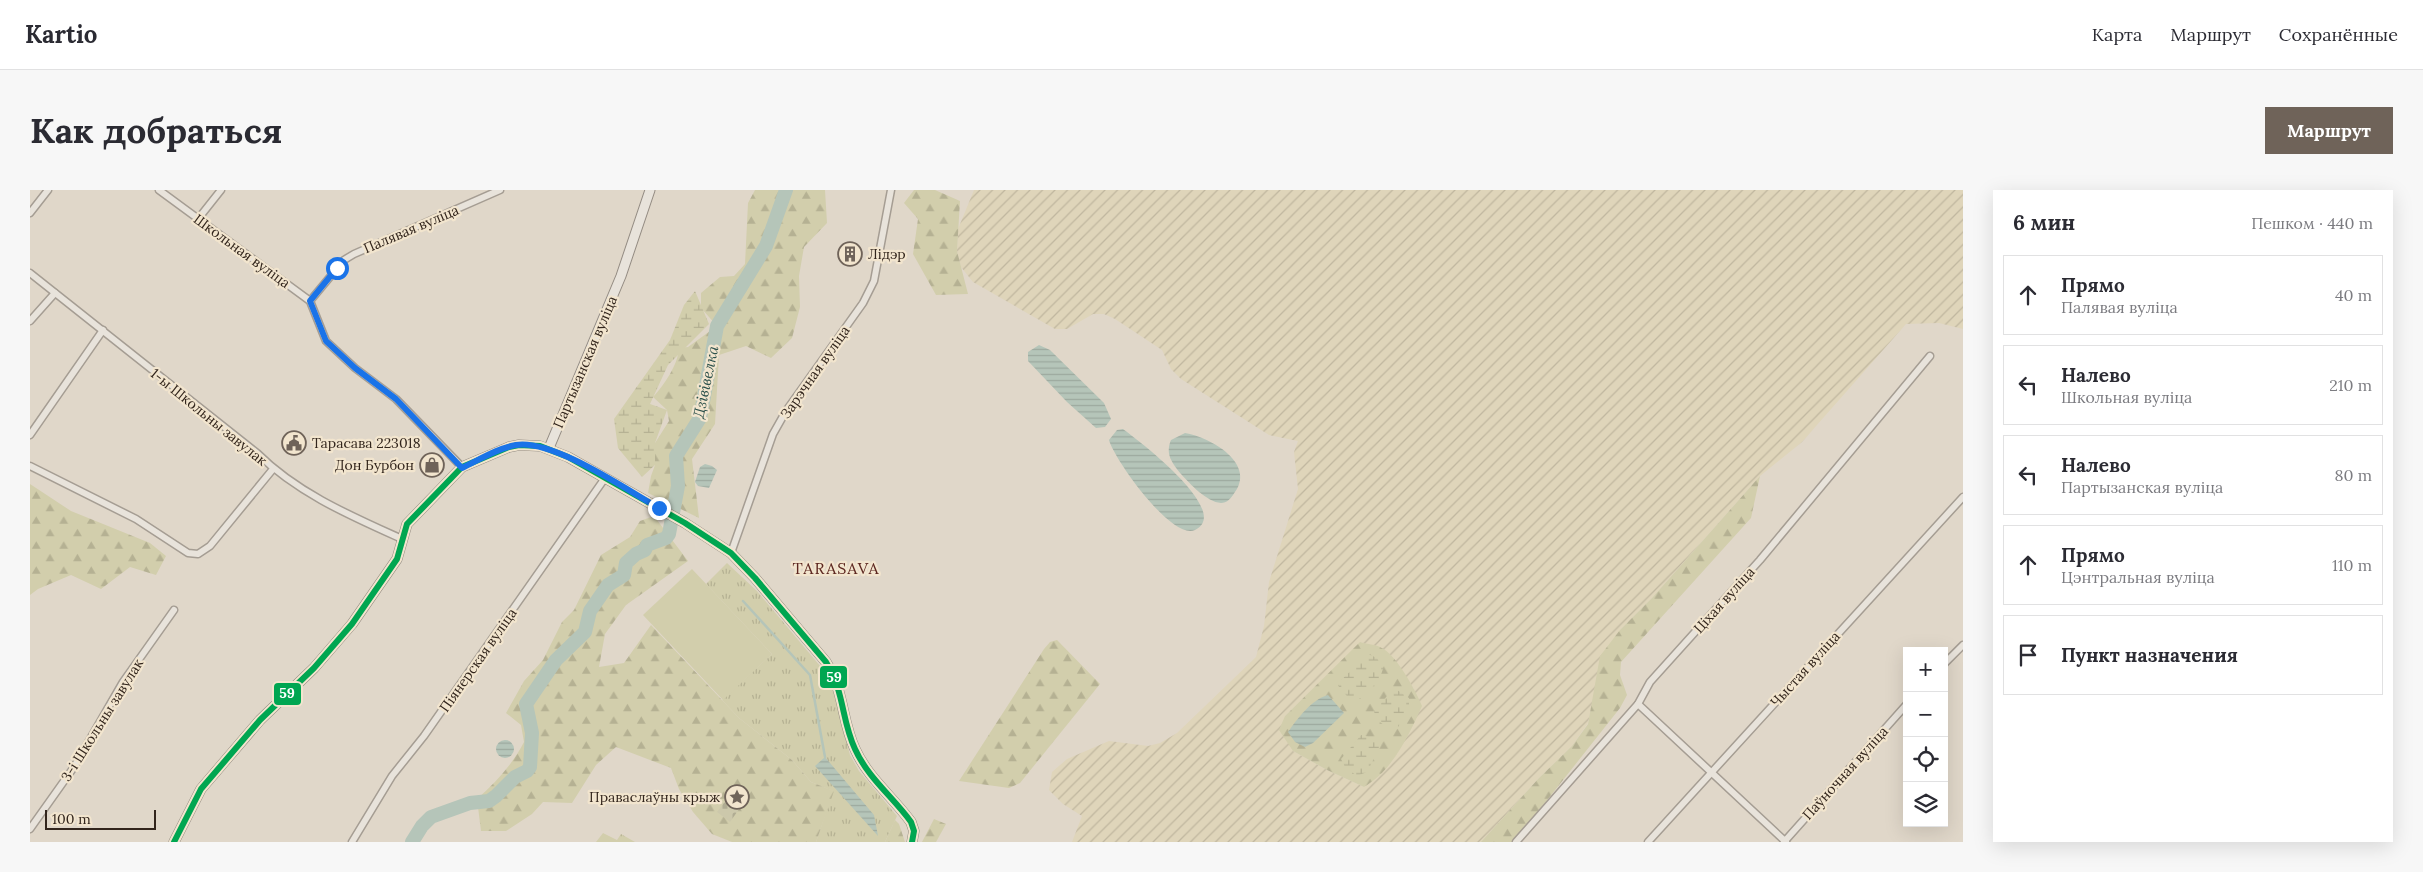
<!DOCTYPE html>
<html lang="ru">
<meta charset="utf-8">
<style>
:root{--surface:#fff;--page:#f7f7f7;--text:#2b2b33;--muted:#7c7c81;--line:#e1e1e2;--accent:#6f6359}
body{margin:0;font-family:Lora,serif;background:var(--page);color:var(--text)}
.controls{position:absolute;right:15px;bottom:15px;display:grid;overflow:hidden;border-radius:0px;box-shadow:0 5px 20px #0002}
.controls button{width:45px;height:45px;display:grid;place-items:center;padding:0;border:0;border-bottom:1px solid var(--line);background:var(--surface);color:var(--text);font:25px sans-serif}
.scale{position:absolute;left:15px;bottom:12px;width:111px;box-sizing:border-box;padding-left:5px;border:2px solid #32251c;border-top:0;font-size:14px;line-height:18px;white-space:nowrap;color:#32251c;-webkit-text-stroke:4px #f2e5ce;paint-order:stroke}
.stop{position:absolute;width:15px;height:15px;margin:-11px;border:4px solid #1a73e8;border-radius:50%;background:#fff}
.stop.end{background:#1a73e8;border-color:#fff;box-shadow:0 1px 5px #0008}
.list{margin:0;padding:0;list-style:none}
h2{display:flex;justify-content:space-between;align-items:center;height:65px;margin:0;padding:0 20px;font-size:21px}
h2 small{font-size:16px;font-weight:400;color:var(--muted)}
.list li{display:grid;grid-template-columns:32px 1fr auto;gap:15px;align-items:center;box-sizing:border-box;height:80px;margin:0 10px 10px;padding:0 10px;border:1px solid var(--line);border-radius:0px}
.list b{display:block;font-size:19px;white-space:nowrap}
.list p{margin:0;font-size:16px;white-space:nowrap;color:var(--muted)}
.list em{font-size:16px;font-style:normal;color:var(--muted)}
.icon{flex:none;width:28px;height:28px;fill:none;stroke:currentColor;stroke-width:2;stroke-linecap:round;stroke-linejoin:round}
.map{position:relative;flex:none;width:1933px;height:652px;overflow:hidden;border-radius:0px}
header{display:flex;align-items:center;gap:30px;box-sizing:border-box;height:70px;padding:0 25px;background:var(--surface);border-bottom:1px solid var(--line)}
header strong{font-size:24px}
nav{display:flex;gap:28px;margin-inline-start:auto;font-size:18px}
.intro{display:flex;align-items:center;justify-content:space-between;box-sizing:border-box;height:120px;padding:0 30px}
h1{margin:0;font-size:35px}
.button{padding:12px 22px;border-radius:0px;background:var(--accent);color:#fff;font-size:18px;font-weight:700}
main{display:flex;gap:30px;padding:0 30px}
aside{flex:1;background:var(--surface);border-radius:0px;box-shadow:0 5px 20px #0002}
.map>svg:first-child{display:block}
.farmland{fill:url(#farmland-furrows);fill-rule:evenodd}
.grass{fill:url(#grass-tufts)}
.forest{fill:url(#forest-firs)}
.wetland{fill:url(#wetland-marsh)}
.cemetery{fill:url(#cemetery-stones)}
.pitch{fill:#d2ceac}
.water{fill:url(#water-rules)}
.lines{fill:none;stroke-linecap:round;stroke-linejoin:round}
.stream{stroke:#b5c5b9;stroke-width:2.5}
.river{stroke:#b5c5b9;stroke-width:14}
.street-casing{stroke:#a59d93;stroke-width:9}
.secondary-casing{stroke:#948c83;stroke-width:11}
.street{stroke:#e8e3db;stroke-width:6}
.secondary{stroke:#e8e3db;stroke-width:9}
.bus-1-casing{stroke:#f2e5ce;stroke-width:10}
.bus-1{stroke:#00a651;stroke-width:6}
.route{stroke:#1a73e8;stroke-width:6}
.labels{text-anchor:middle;stroke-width:4.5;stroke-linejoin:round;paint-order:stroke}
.street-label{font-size:14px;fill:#32251c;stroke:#f2e5ce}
.poi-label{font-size:14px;fill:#32251c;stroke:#f2e5ce;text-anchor:start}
.water-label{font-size:15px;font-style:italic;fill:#2c514c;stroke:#f2e5ce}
.quarter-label{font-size:16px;letter-spacing:1px;fill:#5c261f;stroke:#f2e5ce}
.line-badge{stroke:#f2e5ce;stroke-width:2}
.badge-label{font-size:14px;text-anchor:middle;font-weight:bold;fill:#fff}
</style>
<header>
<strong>Kartio</strong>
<nav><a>Карта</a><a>Маршрут</a><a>Сохранённые</a></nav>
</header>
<div class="intro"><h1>Как добраться</h1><a class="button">Маршрут</a></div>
<main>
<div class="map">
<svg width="1933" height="652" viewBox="0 0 1933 652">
<defs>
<pattern id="farmland-furrows" width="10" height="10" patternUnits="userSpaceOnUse" patternTransform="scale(1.25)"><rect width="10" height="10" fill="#dfd5ba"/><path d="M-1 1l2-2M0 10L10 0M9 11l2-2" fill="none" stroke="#c0b79f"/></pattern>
<pattern id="grass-tufts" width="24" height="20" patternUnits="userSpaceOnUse" patternTransform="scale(1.25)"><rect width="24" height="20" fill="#d2ceac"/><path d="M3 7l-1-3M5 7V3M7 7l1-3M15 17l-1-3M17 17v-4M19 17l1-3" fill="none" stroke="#b5b193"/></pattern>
<pattern id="forest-firs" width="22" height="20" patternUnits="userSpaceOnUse" patternTransform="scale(1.25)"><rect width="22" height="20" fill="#d2ceac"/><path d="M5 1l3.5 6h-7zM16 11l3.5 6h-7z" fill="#b5b193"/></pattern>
<pattern id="wetland-marsh" width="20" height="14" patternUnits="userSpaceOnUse" patternTransform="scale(1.25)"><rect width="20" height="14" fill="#d2ceac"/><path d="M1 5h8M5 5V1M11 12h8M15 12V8" fill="none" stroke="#b5b193"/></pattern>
<pattern id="cemetery-stones" width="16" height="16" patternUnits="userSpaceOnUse" patternTransform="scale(1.25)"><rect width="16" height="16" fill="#ccc8ab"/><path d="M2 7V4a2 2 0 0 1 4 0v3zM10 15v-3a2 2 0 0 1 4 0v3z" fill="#b0ac93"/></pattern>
<pattern id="water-rules" width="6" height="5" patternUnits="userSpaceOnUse" patternTransform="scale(1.25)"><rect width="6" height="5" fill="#b5c5b9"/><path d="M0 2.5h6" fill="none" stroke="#9ca99e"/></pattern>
</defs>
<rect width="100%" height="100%" fill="#e0d7c9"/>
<path class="farmland" d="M 944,0 L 1933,0 L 1933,139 L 1909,133 L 1876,134 L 1772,252 L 1730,286 L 1622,408 L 1590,440 L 1564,505 L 1558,533 L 1542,556 L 1509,588 L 1451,652 L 1042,652 L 1052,626 L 1033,614 L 1019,600 L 1022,582 L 1037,569 L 1079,551 L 1118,556 L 1130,553 L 1147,543 L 1226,467 L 1234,436 L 1239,392 L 1268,299 L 1264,262 L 1268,251 L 1239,245 L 1151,189 L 1141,179 L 1132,160 L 1085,129 L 1074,124 L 1063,124 L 1037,139 L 1025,139 L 943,92 L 931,77 L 927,61 L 928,39 ZM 1330,453 L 1375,486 L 1384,499 L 1334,597 L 1297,580 L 1263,561 L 1255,526 Z"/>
<g class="grass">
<path d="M 697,373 L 727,401 L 791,477 L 804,503 L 820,565 L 829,581 L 867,626 L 855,652 L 786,652 L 803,601 L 781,592 L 762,570 L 709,528 L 692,510 L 742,464 L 676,394 Z"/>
<path d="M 573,643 L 587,650 L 591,644 L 605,652 L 566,652 Z"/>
</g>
<g class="forest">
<path d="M 725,0 L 795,0 L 797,33 L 774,57 L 769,86 L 770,117 L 762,148 L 741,168 L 716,156 L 689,165 L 685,234 L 662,269 L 669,328 L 618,303 L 621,286 L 625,275 L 625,253 L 639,231 L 637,220 L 623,207 C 634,195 648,175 649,158 L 658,157 L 687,136 L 671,118 L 671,103 L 690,87 L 704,86 L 715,74 L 718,13 Z"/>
<path d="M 884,0 L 905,0 L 930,11 L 927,61 L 938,104 L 906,105 L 883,64 L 888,29 L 874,13 Z"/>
<path d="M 1730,286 L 1721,328 L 1591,472 L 1590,485 L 1597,505 L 1590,518 L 1484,652 L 1451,652 L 1509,588 L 1542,556 L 1558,534 L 1570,466 L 1590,440 L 1622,408 Z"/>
<path d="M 0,294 L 41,321 L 120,353 L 136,366 L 126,385 L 100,377 L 71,399 L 41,385 L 8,399 L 0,405 Z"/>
<path d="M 624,326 L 658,371 L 596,415 L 575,444 L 569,477 L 594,473 L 621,435 L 709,528 L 762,570 L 781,592 L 804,601 L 786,652 L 702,652 L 682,644 L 663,622 L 649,599 L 641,578 L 586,557 L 566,575 L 542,613 L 513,612 L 502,624 L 476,641 L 451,641 L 447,609 C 467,591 482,575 494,552 L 491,535 L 476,523 L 494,491 L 513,470 L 532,432 L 544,420 L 571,365 L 600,347 L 610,331 Z"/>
<path d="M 1027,450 L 1070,494 L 990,593 L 979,598 L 929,591 L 1014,459 L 1020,452 Z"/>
<path d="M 1330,452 C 1336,454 1344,454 1350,457 C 1366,464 1385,499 1392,516 C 1379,545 1363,580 1334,597 L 1297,580 L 1263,561 L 1249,540 L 1255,526 Z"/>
<path d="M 904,629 L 916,634 L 906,652 L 892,652 Z"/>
<path d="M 865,630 L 869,634 L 875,652 L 855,652 Z"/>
</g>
<g class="wetland">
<path d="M 665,101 L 679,134 L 638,175 L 620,214 L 637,220 L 625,253 L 625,275 L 612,287 L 588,258 L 584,229 L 640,150 L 654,115 Z"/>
<path d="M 1338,464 L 1347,468 L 1353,479 C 1349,493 1336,505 1323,513 L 1309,497 L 1309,492 Z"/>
<path d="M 1364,498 L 1379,508 L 1379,521 L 1368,537 L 1359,539 L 1346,529 L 1344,521 Z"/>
<path d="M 1331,545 L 1346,549 L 1351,555 L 1337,582 L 1327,586 L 1315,577 L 1311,569 Z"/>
</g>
<path class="cemetery" d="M 707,596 L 719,605 L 700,632 L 687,622 Z"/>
<path class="pitch" d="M 662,379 L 742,464 L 693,510 L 613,425 Z"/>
<g class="water">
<path d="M 1009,155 L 1020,160 L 1074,213 L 1081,229 L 1075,237 L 1066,238 L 1037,212 L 998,171 L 998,162 Z"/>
<path d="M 1093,239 C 1108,250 1203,322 1165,340 C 1142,351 1084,269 1079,250 L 1087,240 Z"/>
<path d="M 1155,243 C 1180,247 1229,274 1203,305 C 1200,309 1197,313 1191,313 C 1177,312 1160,294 1151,284 C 1142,273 1135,264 1141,250 Z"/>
<path d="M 675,274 L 682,276 L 687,280 L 679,298 L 668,296 L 665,292 L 670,277 Z"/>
<path d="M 1298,505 L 1314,523 L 1283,553 L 1275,557 L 1265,552 L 1258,542 C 1267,529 1282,509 1298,505 Z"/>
<circle cx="475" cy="559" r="9"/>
<path d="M 795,567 L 844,625 L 848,646 L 785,576 Z"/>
</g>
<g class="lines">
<path class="stream" d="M 713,411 L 780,485 L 795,567"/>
<path class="river" d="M 382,652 L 392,636 L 401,627 L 440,613 L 459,611 L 466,606 L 485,587 L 497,581 L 500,577 L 502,543 L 496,514 L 526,470 L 555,442 L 560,421 L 578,395 L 594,385 L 596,373 L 606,364 L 615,360 L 617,355 L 636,348 L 639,344 L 648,296 L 646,266 L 670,228 L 687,136 L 736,56 L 756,0"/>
<g class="street-casing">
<g id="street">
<path d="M 129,0 L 280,111 L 296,151 L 325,178 L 366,209 L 432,277"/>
<path d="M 0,23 L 18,0"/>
<path d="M 168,29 L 191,0"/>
<path d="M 0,83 L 227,263 C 267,303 321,326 372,349"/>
<path d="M 280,111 L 314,70 L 324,64 L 470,0"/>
<path d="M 0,131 L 25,103"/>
<path d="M 0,245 L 73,140"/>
<path d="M 0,276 L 106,329 L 158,363 L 168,364 L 180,356 L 243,279"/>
<path d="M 701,363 L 743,244 L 756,221 L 833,113 L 844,91 L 861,0"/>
<path d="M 1914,474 L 1933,455"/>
<path d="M 1608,514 L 1756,652"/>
<path d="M 0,639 L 44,577 L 93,492 L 144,420"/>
<path d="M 322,652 L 362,586 L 394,546 L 575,288"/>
<path d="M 1486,652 L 1608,514 L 1620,492 L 1730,370 L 1900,166"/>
<path d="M 1618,652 L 1933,307"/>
<path d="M 1754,652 L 1877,514"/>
</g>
</g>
<g class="secondary-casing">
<g id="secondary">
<path d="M 519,258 L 591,86 L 620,0"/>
<path d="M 144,652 L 171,599 L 230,530 L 284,478 L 322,434 L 367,369 L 377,334 L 432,277 L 479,257 L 489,255 L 510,256 L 538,267 L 655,333 L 701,363 L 725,388 L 796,472 C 815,503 811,529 825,559 C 838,588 863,607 881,632 L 884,641 L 882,652"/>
</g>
</g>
<use href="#street" class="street"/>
<use href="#secondary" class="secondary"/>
<g class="bus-1-casing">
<path id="bus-1" d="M 144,652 L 171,599 L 230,530 L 284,478 L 322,434 L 367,369 L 377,334 L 432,277 L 479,257 L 489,255 L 510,256 L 538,267 L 655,333 L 701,363 L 725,388 L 796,472 C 815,503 811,529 825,559 C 838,588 863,607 881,632 L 884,641 L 882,652"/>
</g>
<use href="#bus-1" class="bus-1"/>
</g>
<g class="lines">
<path class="route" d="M 307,78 L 280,111 L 296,151 L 325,178 L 366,209 L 432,278 C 449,270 468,258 486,255 C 523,249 595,299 629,318"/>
</g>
<defs>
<g id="building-ring" transform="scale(1.25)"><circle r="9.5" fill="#f2e5ce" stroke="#6f6359" stroke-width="1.5"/><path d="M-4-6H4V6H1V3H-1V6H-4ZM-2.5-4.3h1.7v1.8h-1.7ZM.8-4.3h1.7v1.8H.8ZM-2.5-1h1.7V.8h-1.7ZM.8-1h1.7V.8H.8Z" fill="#6f6359"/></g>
<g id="civic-ring" transform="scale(1.25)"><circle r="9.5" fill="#f2e5ce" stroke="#6f6359" stroke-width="1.5"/><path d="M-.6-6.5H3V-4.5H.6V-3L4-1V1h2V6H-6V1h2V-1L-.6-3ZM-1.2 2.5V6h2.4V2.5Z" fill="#6f6359"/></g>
<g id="shop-ring" transform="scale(1.25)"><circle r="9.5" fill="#f2e5ce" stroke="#6f6359" stroke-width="1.5"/><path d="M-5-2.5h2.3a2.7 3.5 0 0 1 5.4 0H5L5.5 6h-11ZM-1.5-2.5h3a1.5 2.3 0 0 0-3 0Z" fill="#6f6359"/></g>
<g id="sight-ring" transform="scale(1.25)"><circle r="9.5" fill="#f2e5ce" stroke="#6f6359" stroke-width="1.5"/><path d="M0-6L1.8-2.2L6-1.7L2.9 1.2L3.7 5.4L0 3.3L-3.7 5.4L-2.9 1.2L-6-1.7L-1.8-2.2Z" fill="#6f6359"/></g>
</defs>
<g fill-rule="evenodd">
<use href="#building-ring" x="820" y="64"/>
<use href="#civic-ring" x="264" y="253"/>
<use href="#shop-ring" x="402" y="275"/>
<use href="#sight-ring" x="707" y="607"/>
</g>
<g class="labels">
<g class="street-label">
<text transform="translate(381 39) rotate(-23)" y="5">Палявая вуліца</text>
<text transform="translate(212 61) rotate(36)" y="5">Школьная вуліца</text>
<text transform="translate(555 172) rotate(-67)" y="5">Партызанская вуліца</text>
<text transform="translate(785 182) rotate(-55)" y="5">Зарэчная вуліца</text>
<text transform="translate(179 227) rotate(39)" y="5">1-ы Школьны завулак</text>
<text transform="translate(1694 410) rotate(-48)" y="5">Ціхая вуліца</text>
<text transform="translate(448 470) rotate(-55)" y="5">Піянерская вуліца</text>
<text transform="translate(1775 479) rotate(-48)" y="5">Чыстая вуліца</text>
<text transform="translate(72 530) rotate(-58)" y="5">3-і Школьны завулак</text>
<text transform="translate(1815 583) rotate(-48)" y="5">Паўночная вуліца</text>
</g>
<g class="poi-label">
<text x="838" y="69">Лідэр</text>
<text x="282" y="258">Тарасава 223018</text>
<text x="384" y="280" text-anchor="end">Дон Бурбон</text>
<text x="690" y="612" text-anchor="end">Праваслаўны крыж</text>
</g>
<g class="water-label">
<text transform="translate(676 192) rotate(-78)" y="5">Дзівівелка</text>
</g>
<g class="quarter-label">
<text x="806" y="384">TARASAVA</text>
</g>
</g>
<g class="line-badge">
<rect x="789" y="475" width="29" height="24" rx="5" fill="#00a651"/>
<rect x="243" y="492" width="29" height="24" rx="5" fill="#00a651"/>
</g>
<g class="badge-label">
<text x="804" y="492">59</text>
<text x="257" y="508">59</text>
</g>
</svg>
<div class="controls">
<button>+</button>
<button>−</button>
<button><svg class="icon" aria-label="locate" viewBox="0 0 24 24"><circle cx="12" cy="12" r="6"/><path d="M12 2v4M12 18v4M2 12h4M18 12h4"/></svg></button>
<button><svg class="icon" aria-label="layers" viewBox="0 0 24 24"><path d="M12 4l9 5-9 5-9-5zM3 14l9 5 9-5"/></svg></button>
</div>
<div class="scale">100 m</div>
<div class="stop" style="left:307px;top:78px"></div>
<div class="stop end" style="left:629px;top:318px"></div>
</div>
<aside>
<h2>6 мин<small>Пешком · 440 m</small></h2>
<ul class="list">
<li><svg class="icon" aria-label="ahead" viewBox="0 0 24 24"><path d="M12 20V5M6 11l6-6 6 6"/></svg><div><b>Прямо</b><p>Палявая вуліца</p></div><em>40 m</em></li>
<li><svg class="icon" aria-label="left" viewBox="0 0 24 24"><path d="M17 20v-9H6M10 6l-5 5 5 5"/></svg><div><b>Налево</b><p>Школьная вуліца</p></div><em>210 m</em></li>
<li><svg class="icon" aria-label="left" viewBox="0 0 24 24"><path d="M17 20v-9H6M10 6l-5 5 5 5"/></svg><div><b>Налево</b><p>Партызанская вуліца</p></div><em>80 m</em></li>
<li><svg class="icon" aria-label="ahead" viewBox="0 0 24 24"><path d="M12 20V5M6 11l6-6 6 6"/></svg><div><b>Прямо</b><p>Цэнтральная вуліца</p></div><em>110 m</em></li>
<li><svg class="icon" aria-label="arrive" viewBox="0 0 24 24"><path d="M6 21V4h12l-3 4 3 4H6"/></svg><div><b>Пункт назначения</b></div></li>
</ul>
</aside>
</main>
